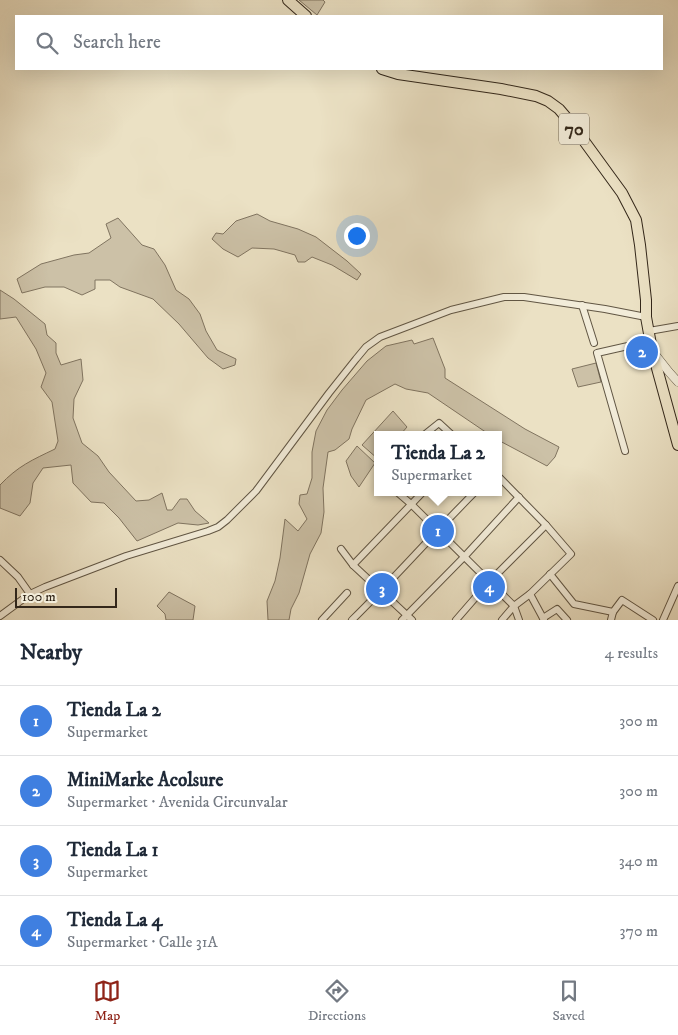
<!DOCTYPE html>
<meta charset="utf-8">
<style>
:root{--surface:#fff;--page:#f2f2f3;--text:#1f2937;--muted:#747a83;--line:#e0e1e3;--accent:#8f2418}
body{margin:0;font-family:"IM FELL DW Pica",serif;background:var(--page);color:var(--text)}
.scale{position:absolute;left:15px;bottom:12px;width:102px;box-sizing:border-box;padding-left:5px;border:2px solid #33271a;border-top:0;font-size:14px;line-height:18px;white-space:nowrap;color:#33271a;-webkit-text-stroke:4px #f2ecd9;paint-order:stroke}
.you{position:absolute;left:356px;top:235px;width:18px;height:18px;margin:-12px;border:4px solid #fff;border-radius:50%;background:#1a73e8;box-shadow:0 0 0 8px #1a73e833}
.badge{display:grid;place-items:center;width:32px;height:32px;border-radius:50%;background:var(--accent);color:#fff;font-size:16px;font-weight:700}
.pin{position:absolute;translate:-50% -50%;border:2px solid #fff;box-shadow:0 1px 5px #0006}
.popup{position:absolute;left:374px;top:431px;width:128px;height:65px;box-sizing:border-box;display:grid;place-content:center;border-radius:0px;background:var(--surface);filter:drop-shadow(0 1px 4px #0005);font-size:16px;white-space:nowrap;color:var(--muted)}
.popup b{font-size:19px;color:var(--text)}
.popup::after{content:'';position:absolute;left:50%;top:100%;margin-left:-10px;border:10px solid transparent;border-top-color:var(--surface)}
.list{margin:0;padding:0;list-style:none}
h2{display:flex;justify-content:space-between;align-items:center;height:65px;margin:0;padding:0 20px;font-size:21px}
h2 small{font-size:16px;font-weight:400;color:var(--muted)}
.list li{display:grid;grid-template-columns:32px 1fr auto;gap:15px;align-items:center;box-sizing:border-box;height:70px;padding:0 20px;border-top:1px solid var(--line)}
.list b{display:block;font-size:19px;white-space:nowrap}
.list p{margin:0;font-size:16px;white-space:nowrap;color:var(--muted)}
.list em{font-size:16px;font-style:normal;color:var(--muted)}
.icon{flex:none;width:28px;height:28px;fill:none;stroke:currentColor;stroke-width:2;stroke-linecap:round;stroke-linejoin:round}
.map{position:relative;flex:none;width:678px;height:620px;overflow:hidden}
.search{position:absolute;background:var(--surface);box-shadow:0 5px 20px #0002;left:15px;right:15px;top:15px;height:55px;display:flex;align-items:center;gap:12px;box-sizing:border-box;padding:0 18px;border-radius:0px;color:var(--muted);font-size:19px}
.sheet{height:345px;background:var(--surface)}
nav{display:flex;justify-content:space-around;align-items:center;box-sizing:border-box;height:70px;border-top:1px solid var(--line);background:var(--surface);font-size:14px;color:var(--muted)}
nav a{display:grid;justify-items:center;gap:2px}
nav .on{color:var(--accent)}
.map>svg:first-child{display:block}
.green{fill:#ccc1a7;stroke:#807460}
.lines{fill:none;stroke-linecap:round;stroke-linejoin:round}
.minor-casing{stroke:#615644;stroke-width:8}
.tertiary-casing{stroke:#615644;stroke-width:9}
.primary-casing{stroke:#33271a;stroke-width:12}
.minor{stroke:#f2ecd9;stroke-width:6}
.tertiary{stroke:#f2ecd9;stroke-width:8}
.primary{stroke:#ebe1c4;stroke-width:10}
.labels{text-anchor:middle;stroke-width:4.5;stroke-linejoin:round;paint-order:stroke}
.shield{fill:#f2ecd9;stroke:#6c6253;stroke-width:1}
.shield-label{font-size:18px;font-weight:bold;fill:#33271a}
</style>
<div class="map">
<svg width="678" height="620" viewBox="0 0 678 620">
<rect width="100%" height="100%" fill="#ebe1c4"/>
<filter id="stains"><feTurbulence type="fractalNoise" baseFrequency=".004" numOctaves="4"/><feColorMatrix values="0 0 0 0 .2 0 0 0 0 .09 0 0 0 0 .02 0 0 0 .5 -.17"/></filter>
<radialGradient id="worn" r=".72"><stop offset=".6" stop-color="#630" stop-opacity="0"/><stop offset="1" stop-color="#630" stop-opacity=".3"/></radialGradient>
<g class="green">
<path d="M 299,0 L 323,0 L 325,2 L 317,15 Z"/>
<path d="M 257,214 L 270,221 L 298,229 L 316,237 L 347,261 L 361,274 L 357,280 L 332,265 L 312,257 L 305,262 L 298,262 L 295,255 L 274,249 L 252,248 L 238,257 L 223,249 L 212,239 L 216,233 L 223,234 L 236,221 Z"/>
<path d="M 118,218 L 142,245 L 154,249 L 165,265 L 176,290 L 189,299 L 200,314 L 206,331 L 217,350 L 236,359 L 235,365 L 223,369 L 208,358 L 179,324 L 153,299 L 120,287 L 110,280 L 95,280 L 95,289 L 82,295 L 64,287 L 45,287 L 22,293 L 17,279 L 41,264 L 74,255 L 89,253 L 111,238 L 106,224 Z"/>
<path d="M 0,290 L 14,299 L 45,324 L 47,335 L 56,343 L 56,353 L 61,365 L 81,359 L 83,380 L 74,399 L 73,418 L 82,443 L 98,456 L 109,472 L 136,501 L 149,500 L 162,493 L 167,510 L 172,510 L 180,499 L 187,499 L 195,511 L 209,523 L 198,525 L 178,523 L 137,541 L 119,518 L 104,503 L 91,502 L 73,483 L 71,465 L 43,468 L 33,483 L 30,503 L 20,516 L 0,508 L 0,485 C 18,466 32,460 55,449 L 58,441 L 52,402 L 41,387 L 46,373 L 36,349 L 16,317 L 0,319 Z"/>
<path d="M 433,338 L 445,369 L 445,378 L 525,429 L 559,447 L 555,457 L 547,466 L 498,440 L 498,435 L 490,435 L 428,393 L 406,389 L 395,384 L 366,400 L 352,429 L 349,439 L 335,450 L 328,452 L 323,488 L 324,512 L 321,533 L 310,554 L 299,593 L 291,609 L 289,620 L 268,620 L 267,601 L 275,581 L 280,558 L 285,519 L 298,531 L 307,519 L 299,504 L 300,495 L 307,494 L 312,478 L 312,452 L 316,431 L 327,410 L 342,390 L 367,361 L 386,346 L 412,340 L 414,344 Z"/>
<path d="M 596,363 L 601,382 L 578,387 L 572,369 Z"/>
<path d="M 393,411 L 407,427 L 400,435 L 378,435 L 378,459 L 362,445 Z"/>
<path d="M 357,446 L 375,463 L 359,487 L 351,476 L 346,461 Z"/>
<path d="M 169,592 L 195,606 L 193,620 L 166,620 L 165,614 L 157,606 Z"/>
</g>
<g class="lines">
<g class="minor-casing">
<g id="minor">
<path d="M 582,305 L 594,343"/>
<path d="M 649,331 L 678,326"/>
<path d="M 424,435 L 439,423 L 452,435"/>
<path d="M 625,451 L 597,353 L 650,341"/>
<path d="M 498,476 L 546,525 L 571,554 L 530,594 L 514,606 L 502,620"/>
<path d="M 397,492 L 411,504 L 514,606 L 519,620"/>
<path d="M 341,549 L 353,565 L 412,620"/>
<path d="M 0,560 L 18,577 L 30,594"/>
<path d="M 353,565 L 423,492"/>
<path d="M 550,574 L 574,604 L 613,612 L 622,600 L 653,620"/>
<path d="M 530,594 L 544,620"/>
<path d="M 0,616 L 30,594 L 45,587 L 126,556 L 208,531 L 218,527 L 227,520 L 256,491 L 329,393 L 356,359 L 366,347 L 380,337 L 451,310 L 504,297 L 524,297 L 605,309 L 646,317"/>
<path d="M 543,618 L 557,609 L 567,620"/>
<path d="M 322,620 L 347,593"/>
<path d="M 352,620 C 394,579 433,534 475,492"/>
<path d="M 402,620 L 465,556 L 519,497"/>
<path d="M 456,620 L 489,582 L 546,525"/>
<path d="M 611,620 L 613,612"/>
<path d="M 663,620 L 678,586"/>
</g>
</g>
<g class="tertiary-casing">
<path id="tertiary" d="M 654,353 L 669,372 L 678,382"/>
</g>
<g class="primary-casing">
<g id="primary">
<path d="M 288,0 L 306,16"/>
<path d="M 382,69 L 398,74 L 501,89 L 536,96 L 548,101 L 559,109 L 571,123 L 622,193 L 636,220 L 640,245 L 646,300 L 646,317 L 652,350 L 678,445"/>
</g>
</g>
<use href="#minor" class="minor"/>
<use href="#tertiary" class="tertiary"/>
<use href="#primary" class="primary"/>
</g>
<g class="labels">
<rect class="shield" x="559" y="113.5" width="30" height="31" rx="4"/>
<g class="shield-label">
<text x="574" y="135">70</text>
</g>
</g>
<rect width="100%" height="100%" filter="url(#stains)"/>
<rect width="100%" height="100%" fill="url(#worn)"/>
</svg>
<div class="scale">100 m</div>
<div class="you"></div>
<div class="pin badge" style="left:438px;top:531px;background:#3f7fe0">1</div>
<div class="popup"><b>Tienda La 2</b>Supermarket</div>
<div class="pin badge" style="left:642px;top:352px;background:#3f7fe0">2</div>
<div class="pin badge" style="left:382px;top:589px;background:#3f7fe0">3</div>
<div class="pin badge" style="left:489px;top:587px;background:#3f7fe0">4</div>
<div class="search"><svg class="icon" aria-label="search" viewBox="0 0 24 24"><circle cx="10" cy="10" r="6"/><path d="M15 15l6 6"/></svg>Search here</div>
</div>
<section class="sheet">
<h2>Nearby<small>4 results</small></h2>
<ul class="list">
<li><span class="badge" style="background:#3f7fe0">1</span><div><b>Tienda La 2</b><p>Supermarket</p></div><em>300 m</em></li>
<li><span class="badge" style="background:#3f7fe0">2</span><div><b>MiniMarke Acolsure</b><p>Supermarket · Avenida Circunvalar</p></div><em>300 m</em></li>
<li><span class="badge" style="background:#3f7fe0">3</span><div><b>Tienda La 1</b><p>Supermarket</p></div><em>340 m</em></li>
<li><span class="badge" style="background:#3f7fe0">4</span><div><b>Tienda La 4</b><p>Supermarket · Calle 31A</p></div><em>370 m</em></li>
</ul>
</section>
<nav>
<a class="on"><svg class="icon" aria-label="map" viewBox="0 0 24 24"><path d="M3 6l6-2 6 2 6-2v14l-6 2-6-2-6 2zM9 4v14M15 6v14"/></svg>Map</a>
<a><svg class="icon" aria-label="directions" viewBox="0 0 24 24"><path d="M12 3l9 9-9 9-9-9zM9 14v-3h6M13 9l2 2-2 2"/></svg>Directions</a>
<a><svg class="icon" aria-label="saved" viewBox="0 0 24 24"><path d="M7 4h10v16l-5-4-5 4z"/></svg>Saved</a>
</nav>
